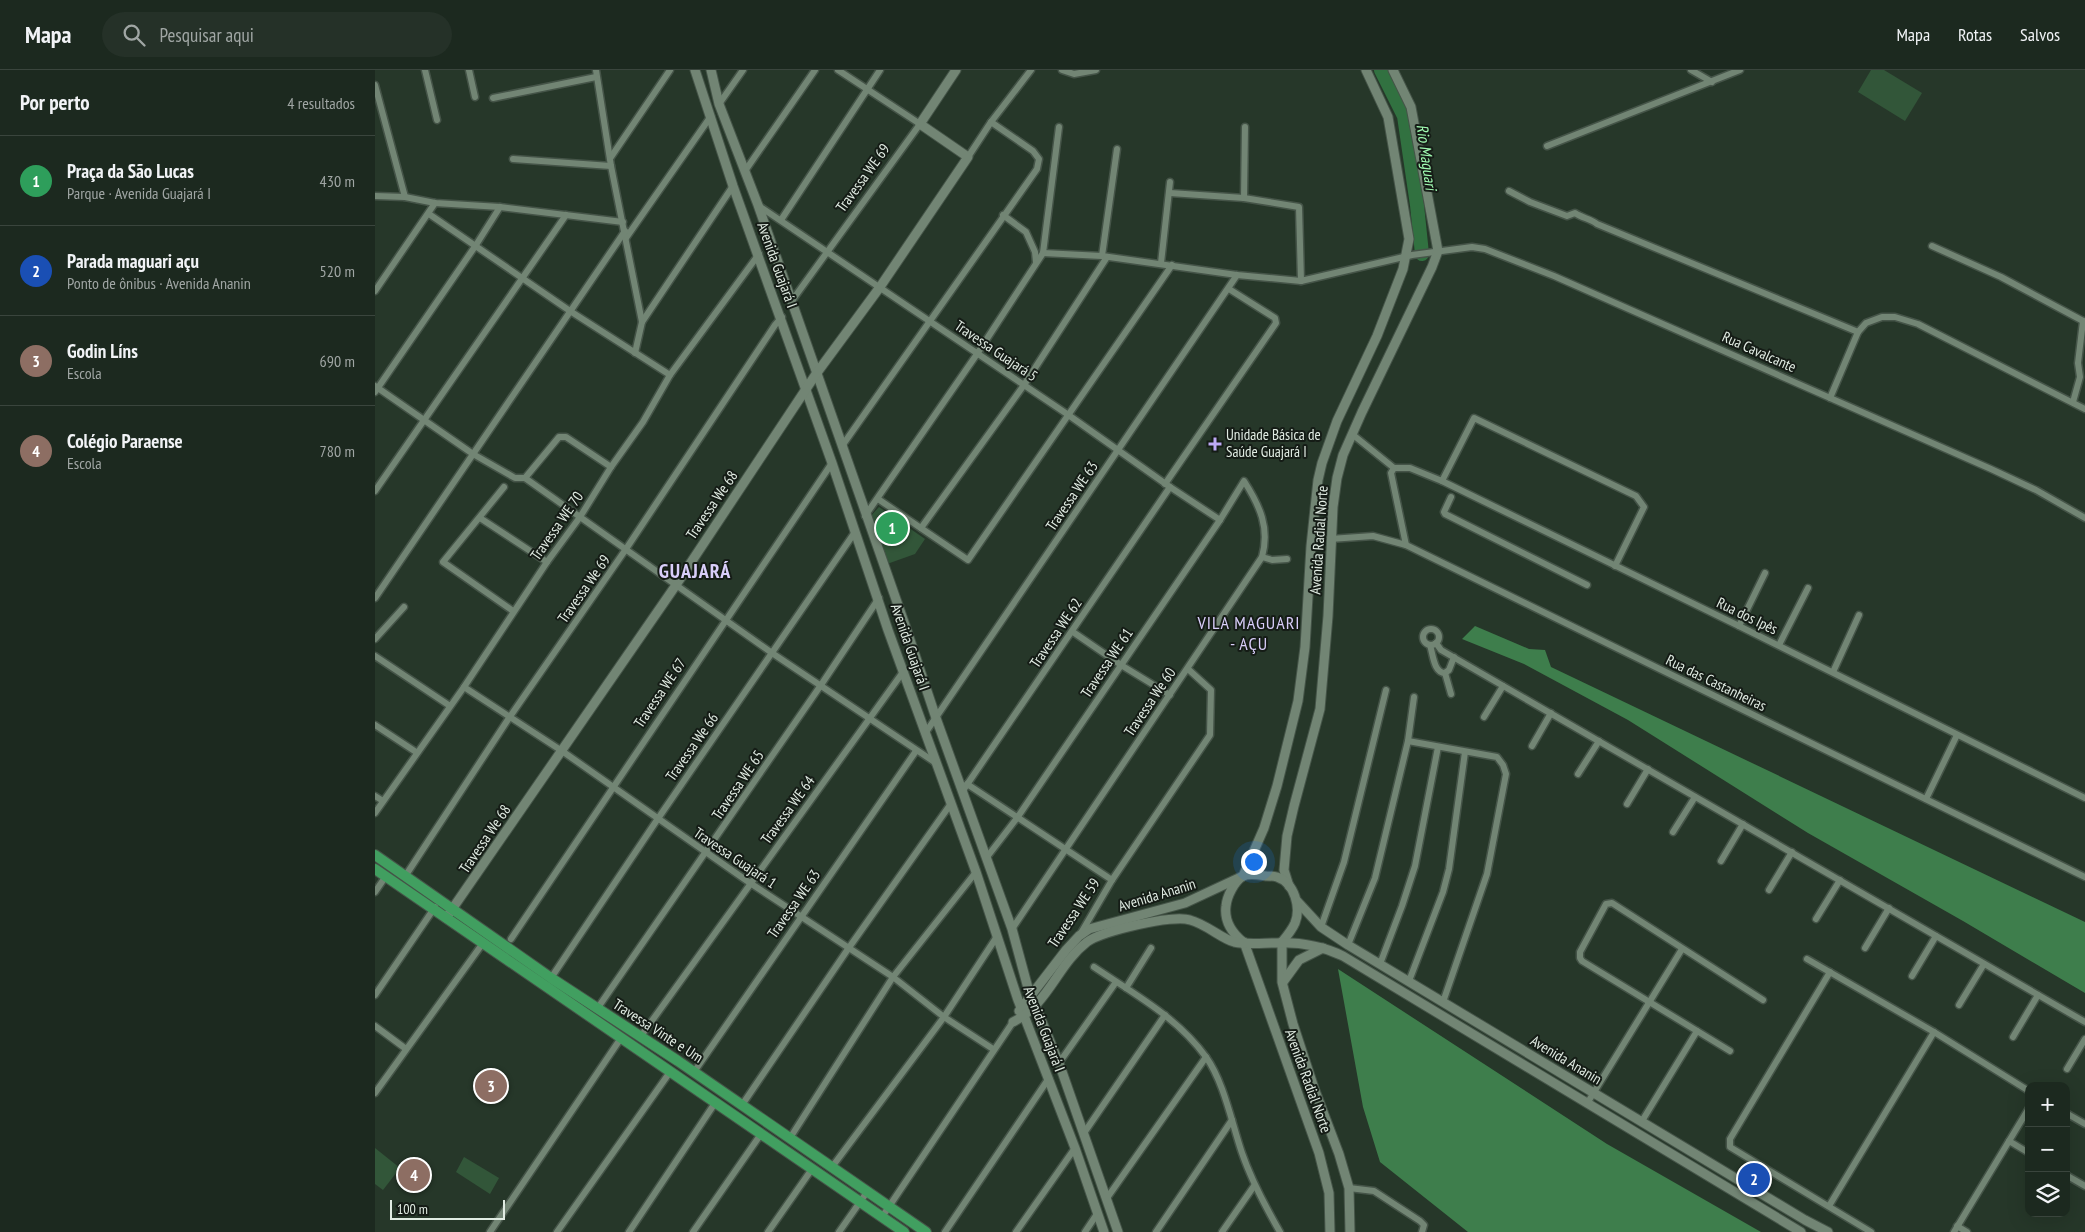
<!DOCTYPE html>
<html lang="pt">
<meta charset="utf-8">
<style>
:root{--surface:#1c291f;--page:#253128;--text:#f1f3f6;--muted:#a0a6a4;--line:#3a453d;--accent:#bda9f5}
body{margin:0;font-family:"PT Sans Narrow",sans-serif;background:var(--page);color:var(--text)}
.controls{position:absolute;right:15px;bottom:15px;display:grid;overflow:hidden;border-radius:10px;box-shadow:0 5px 20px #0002}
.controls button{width:45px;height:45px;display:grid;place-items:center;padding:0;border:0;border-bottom:1px solid var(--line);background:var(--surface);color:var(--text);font:25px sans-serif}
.scale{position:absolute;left:15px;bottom:12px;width:115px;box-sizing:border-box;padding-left:5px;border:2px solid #e1ece3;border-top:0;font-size:14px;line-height:18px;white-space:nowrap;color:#e1ece3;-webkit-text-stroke:4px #151c16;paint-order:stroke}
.you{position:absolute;left:878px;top:791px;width:18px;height:18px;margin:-12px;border:4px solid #fff;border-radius:50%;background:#1a73e8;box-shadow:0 0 0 8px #1a73e833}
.badge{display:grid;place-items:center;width:32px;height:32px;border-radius:50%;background:var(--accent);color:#fff;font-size:16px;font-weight:700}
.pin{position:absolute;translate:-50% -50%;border:2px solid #fff;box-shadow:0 1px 5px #0006}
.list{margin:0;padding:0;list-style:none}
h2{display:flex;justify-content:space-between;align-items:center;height:65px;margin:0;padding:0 20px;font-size:21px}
h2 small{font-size:16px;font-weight:400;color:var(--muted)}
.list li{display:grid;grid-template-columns:32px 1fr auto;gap:15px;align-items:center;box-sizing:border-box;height:90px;padding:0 20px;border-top:1px solid var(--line)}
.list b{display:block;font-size:19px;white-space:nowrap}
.list p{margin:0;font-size:16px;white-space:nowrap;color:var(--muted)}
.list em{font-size:16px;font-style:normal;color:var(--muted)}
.icon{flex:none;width:28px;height:28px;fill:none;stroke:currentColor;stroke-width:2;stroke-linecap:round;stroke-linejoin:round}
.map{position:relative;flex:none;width:1710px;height:1162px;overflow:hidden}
header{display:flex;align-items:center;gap:30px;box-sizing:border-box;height:70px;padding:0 25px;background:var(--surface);border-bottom:1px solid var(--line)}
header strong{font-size:24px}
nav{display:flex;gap:28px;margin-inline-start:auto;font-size:18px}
.search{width:350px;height:45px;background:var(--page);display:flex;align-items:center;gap:12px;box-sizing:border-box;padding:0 18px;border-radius:28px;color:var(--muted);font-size:19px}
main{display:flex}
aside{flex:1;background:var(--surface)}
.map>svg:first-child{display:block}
.green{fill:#325639}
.forest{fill:#3e7e4c}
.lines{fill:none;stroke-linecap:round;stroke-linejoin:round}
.river{stroke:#317140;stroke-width:14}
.street-casing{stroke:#455448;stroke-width:9}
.secondary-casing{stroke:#455448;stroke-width:11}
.primary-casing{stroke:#455448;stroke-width:12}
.street{stroke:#728574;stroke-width:6}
.secondary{stroke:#728574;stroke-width:9}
.primary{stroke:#419f60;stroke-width:10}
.poi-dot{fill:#bda9f5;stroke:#151c16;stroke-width:2}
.labels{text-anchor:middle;stroke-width:4;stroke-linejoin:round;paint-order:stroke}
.street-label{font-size:15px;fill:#e1ece3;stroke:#151c16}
.poi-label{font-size:15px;fill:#e1ece3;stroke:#151c16;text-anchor:start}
.water-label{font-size:16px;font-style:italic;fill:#a1fbb2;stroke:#151c16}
.quarter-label{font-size:18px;letter-spacing:1px;fill:#d9cefa;stroke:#151c16}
.district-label{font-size:20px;font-weight:bold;letter-spacing:1px;fill:#d9cefa;stroke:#151c16}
</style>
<header>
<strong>Mapa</strong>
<div class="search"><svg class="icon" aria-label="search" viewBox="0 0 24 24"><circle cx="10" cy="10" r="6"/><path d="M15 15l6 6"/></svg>Pesquisar aqui</div>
<nav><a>Mapa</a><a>Rotas</a><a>Salvos</a></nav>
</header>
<main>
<aside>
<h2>Por perto<small>4 resultados</small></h2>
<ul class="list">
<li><span class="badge" style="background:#2e9e5b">1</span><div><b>Praça da São Lucas</b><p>Parque · Avenida Guajará I</p></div><em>430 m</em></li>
<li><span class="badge" style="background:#1a4fb4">2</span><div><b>Parada maguari açu</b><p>Ponto de ônibus · Avenida Ananin</p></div><em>520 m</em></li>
<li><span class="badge" style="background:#8d6e63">3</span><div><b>Godin Líns</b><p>Escola</p></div><em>690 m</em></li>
<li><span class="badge" style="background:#8d6e63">4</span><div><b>Colégio Paraense</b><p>Escola</p></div><em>780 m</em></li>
</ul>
</aside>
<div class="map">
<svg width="1710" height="1162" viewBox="0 0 1710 1162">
<rect width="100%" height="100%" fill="#263729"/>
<g class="green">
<path d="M 1496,0 L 1509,0 L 1547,23 L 1530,51 L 1483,22 Z"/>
<path d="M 504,437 L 550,469 L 540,484 L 512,494 L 495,447 Z"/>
<path d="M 0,1078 L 25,1098 L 8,1120 L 0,1114 Z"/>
<path d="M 89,1087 L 124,1108 L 115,1124 L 81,1102 Z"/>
</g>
<g class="forest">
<path d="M 1100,556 L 1154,579 L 1170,580 L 1176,597 L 1710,852 L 1710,923 L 1588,851 L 1433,763 L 1253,650 L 1149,594 L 1087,569 Z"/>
<path d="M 963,899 L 1232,1074 L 1386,1162 L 1093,1162 L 1005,1092 L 988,1037 Z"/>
</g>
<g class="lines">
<path class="river" d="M 1006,0 L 1029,46 L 1042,135 L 1047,184"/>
<g class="street-casing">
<g id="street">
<path d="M 50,0 L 62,50"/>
<path d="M 94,0 L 100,27"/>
<path d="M 221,0 L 236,96 L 267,252 L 260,283"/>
<path d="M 687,0 L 699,4 L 721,0"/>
<path d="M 1316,0 L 1337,12"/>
<path d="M 0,15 L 30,127"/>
<path d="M 118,28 L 221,7"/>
<path d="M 344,34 L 368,0"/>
<path d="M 1172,76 L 1365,0"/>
<path d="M 236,87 L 295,0"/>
<path d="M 593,87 L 616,52 L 656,0"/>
<path d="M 138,89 L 236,96"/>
<path d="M 370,101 L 440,0"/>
<path d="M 1134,121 L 1155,132 L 1192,146 L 1200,143 C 1207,148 1216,149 1222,154 L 1483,262"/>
<path d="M 795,123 L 869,128 L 924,137 L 926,211"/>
<path d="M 0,126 L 30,127 L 60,133 L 125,137 L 248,152"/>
<path d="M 869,128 L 870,57"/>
<path d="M 384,136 L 692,344 L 795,417 L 845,450"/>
<path d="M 54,144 L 195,241 L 295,305"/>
<path d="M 628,145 L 651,162 L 660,182 L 661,192"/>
<path d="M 406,150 L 505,0"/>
<path d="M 251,168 L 336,46"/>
<path d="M 1557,176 L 1626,207 L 1710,252"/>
<path d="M 668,183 L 727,186 L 862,205 L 926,211 L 1037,185 L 1097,177 L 1110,179 L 1179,206 L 1616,399 L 1661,420 L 1710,448"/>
<path d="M 727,186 L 742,79"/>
<path d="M 786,193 L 795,112"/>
<path d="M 0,221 L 60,133"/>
<path d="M 416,232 L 545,54 L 463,0"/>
<path d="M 267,252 L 358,116"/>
<path d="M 0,316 L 98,384 L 140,408 L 150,408 L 397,583 L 561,693"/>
<path d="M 0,322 L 101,175 L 125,137"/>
<path d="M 1455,328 L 1483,262 L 1491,253 L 1507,247 L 1520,247 L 1543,254 L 1710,339"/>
<path d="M 1698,332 L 1705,307 L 1703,293 L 1708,251"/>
<path d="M 977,364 L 1019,398"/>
<path d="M 467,376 L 662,99 L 664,89 L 658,81 L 616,52"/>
<path d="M 1019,398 L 1035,398 L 1067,411 L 1364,556 L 1710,728"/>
<path d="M 1019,398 L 1016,403 L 1031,475"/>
<path d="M 150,408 L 184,367 L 191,367 L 236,397"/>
<path d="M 1067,411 L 1099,348 L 1261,426 L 1269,437 L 1240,496"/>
<path d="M 790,414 L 901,253 L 900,248 L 854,219"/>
<path d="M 129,417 L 68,492 L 138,541"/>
<path d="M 0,421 L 191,145"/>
<path d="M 1076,427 L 1069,442 L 1070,444 L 1212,515"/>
<path d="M 503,429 L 593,490 L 797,195"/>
<path d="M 490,446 L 602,284 L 668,183 L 684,57"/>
<path d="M 105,448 L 172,492"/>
<path d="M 546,458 L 649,315 L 732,187"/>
<path d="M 955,469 L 998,466 L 1031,475 L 1710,807"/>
<path d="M 887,487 L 897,490 L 912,489"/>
<path d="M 0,528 L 250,161"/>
<path d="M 1364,556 L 1390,503"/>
<circle cx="1056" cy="567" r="8"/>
<path d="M 698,562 L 746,595 L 795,625"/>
<path d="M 0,569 L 29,537"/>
<path d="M 1061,573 L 1066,580 L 1710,952"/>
<path d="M 1055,575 C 1058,585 1059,603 1070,603 L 1074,600 L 1079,587"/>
<path d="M 1404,575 L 1433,518"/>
<path d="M 0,586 L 75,636"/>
<path d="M 1458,602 L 1484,545"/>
<path d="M 1070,603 L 1076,624"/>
<path d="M 89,617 L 187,681 L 375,813 L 518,907 L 569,947 L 618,979"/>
<path d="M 1109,647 L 1128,616"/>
<path d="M 0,655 L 41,682"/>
<path d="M 551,662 L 862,205"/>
<path d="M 1033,671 L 1122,687 L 1128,695 L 1131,704 L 1112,804 L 1068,932"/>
<path d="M 1157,676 L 1176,643"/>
<path d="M 1203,704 L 1224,671"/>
<path d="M 592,714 L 737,810"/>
<path d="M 587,722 L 795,417"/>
<path d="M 0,726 L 8,731"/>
<path d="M 1551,729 L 1582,665"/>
<path d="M 1252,734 L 1273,699"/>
<path d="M 0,743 L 89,617 L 172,492 L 205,447 L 236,397 L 268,352 L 295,305 L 384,184"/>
<path d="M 1298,762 L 1320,727"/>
<path d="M 612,787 L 642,748 L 845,450 L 869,411 C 885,436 895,458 887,487 L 637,859"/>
<path d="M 1346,791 L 1368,754"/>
<path d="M 31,805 L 134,648 L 251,479 L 400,255 L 407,247"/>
<path d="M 1394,820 L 1417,782"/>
<path d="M 0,822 L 11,806"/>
<path d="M 1441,849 L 1465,810"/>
<path d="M 946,857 L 969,792 L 1011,620"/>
<path d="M 706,863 L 737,810 L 835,665 L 836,620 L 813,599"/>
<path d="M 136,869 L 457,393"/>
<path d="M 973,875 L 1000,808 L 1033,671 L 1039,627"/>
<path d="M 1490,878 L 1514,838"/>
<path d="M 1432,889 L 1559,962 L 1654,1021"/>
<path d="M 1005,894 L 1027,836 L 1040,796 L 1063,677"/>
<path d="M 719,897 C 759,924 802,947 831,987 C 849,1012 857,1054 867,1083 C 877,1112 890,1136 905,1162"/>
<path d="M 1455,902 L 1355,1069 L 1355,1077 L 1496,1162"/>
<path d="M 1537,906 L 1561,866"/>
<path d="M 176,908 L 282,750 L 480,462"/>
<path d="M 1034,911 L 1068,822 L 1074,799 L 1090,682"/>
<path d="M 751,918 L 776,878"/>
<path d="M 0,925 L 60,837"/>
<path d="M 1584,935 L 1609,894"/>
<path d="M 222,939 L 446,615 L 504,528"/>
<path d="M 0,956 L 31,979"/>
<path d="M 266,966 L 528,602"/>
<path d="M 1638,967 L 1663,925"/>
<path d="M 1355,981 L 1207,891 L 1205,888 L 1205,882 L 1231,834 L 1237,833 L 1388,930"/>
<path d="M 684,993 L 741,912"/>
<path d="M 1692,999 L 1710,969"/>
<path d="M 319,1002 L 541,681"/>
<path d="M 0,1023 L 108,873"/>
<path d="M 1213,1032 L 1307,879"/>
<path d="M 367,1035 L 473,879 L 575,735"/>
<path d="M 1691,1043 L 1710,1054"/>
<path d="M 1267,1051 L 1322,961"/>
<path d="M 709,1063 L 790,945"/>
<path d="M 415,1068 L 518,907 L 601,802"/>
<path d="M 1634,1071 L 1654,1083"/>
<path d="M 457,1097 L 569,947 L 621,868"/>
<path d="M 1691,1105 L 1710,1116"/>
<path d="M 974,1118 L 999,1121 L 1045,1151 L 1049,1155 L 1047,1162"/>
<path d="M 732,1128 L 831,987"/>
<path d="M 1454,1136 L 1559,962"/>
<path d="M 507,1147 L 638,952"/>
<path d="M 1582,1156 L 1592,1162"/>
<path d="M 115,1162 L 246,968"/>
<path d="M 182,1162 L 295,1002"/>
<path d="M 254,1162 L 340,1033"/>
<path d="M 318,1162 L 386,1064"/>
<path d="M 393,1162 L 437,1099"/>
<path d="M 464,1162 L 492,1122"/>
<path d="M 570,1162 L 674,1008"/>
<path d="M 641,1162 L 700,1078"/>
<path d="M 710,1162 L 722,1144"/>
<path d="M 781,1162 L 857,1050"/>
<path d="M 847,1162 L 879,1116"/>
<path d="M 1579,1162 L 1654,1038"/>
</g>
</g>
<g class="secondary-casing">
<g id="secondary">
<path d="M 320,0 L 358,116 L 457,393 L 513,560 L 601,802 L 643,930 L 700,1078 L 729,1162"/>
<path d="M 336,0 L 344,34 L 383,135 L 530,555 L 561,648 L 637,859 L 653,918 L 684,993 L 743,1162"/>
<path d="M 868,806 L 889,758 L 902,716 L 923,631 L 930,577 L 936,476 L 943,410 L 947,393 L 962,351 L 1002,266 L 1028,199 L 1034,169 L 1013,47 L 991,0"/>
<path d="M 914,816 L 909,800 L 912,766 L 919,736 L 945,639 L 953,546 L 958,437 L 962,408 L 968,385 L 987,342 L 1057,197 L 1063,181 L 1036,37 L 1018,0"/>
<path d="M 922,831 L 946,857 L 973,875 L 1430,1150 L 1453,1162"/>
<path d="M 71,848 L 301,515 L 441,304 L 505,217 L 593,87 L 545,54 L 581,0"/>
<path d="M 868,872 C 857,863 849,851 851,836 C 852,826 859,812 868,806 C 875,803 884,805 891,806 C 894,806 899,806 902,807 C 920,813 926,838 920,853 C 917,860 912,866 907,872"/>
<path d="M 869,872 L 944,1083 L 954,1123 L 955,1162"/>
<path d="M 907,872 L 907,912 L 918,954 L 939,1018 L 964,1084 L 974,1118 L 975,1162"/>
<path d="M 908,912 L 924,890 L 948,878"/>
<path d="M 644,941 L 691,880 L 704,866 L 714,859 L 810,833 L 868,806"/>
<path d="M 638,952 C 674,934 682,895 712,872 C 727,861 799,844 815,850 C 831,854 847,869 859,872 C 873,875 888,873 901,873 C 924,872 947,876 968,886 L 1426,1162"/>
</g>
</g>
<g class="primary-casing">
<g id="primary">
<path d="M 0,785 L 176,908 L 303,991 L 551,1162"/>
<path d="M 0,799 L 529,1162"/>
</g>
</g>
<use href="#street" class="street"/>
<use href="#secondary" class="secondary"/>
<use href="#primary" class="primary"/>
</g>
<path class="poi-dot" d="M837.5 366.5h5v5h5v5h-5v5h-5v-5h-5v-5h5z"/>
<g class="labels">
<g class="street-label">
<text transform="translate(488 108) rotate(-54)" y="5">Travessa WE 69</text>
<text transform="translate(402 195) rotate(70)" y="5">Avenida Guajará I</text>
<text transform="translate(621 281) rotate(34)" y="5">Travessa Guajará 5</text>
<text transform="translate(1384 282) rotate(24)" y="5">Rua Cavalcante</text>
<text transform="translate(697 426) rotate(-56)" y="5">Travessa WE 63</text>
<text transform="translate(337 435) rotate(-56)" y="5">Travessa We 68</text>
<text transform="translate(182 456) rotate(-55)" y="5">Travessa WE 70</text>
<text transform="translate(944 470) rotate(-86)" y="5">Avenida Radial Norte</text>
<text transform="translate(209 519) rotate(-55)" y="5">Travessa We 69</text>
<text transform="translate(1372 546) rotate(26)" y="5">Rua dos Ipês</text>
<text transform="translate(681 563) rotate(-56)" y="5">Travessa WE 62</text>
<text transform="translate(535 577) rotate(71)" y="5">Avenida Guajará I</text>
<text transform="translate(732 593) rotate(-56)" y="5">Travessa WE 61</text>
<text transform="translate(1341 613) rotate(26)" y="5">Rua das Castanheiras</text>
<text transform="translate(285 623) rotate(-56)" y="5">Travessa WE 67</text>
<text transform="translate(775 632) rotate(-56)" y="5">Travessa We 60</text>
<text transform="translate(317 677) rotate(-55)" y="5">Travessa We 66</text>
<text transform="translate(363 715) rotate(-56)" y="5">Travessa WE 65</text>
<text transform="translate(413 740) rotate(-54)" y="5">Travessa WE 64</text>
<text transform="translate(110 769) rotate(-56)" y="5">Travessa We 68</text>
<text transform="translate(360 788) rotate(34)" y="5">Travessa Guajará 1</text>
<text transform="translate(782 825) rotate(-17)" y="5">Avenida Ananin</text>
<text transform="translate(419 834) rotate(-55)" y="5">Travessa WE 63</text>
<text transform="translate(699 843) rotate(-56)" y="5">Travessa WE 59</text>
<text transform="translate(669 959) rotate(69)" y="5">Avenida Guajará I</text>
<text transform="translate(283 961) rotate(33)" y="5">Travessa Vinte e Um</text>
<text transform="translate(1191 990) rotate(31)" y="5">Avenida Ananin</text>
<text transform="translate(933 1011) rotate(70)" y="5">Avenida Radial Norte</text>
</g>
<g class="poi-label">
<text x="851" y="370">Unidade Básica de<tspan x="851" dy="17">Saúde Guajará I</tspan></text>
</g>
<g class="water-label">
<text transform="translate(1052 87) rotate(82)" y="6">Rio Maguari</text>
</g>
<g class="quarter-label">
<text x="874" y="559">VILA MAGUARI<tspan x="874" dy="21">- AÇU</tspan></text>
</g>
<g class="district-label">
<text x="320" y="508">GUAJARÁ</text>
</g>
</g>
</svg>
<div class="controls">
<button>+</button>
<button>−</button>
<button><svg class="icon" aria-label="layers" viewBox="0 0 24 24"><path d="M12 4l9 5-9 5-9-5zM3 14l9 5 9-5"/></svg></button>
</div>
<div class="scale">100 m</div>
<div class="you"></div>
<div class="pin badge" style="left:517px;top:458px;background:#2e9e5b">1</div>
<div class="pin badge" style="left:1379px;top:1109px;background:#1a4fb4">2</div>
<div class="pin badge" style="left:116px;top:1016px;background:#8d6e63">3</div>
<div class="pin badge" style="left:39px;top:1105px;background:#8d6e63">4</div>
</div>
</main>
